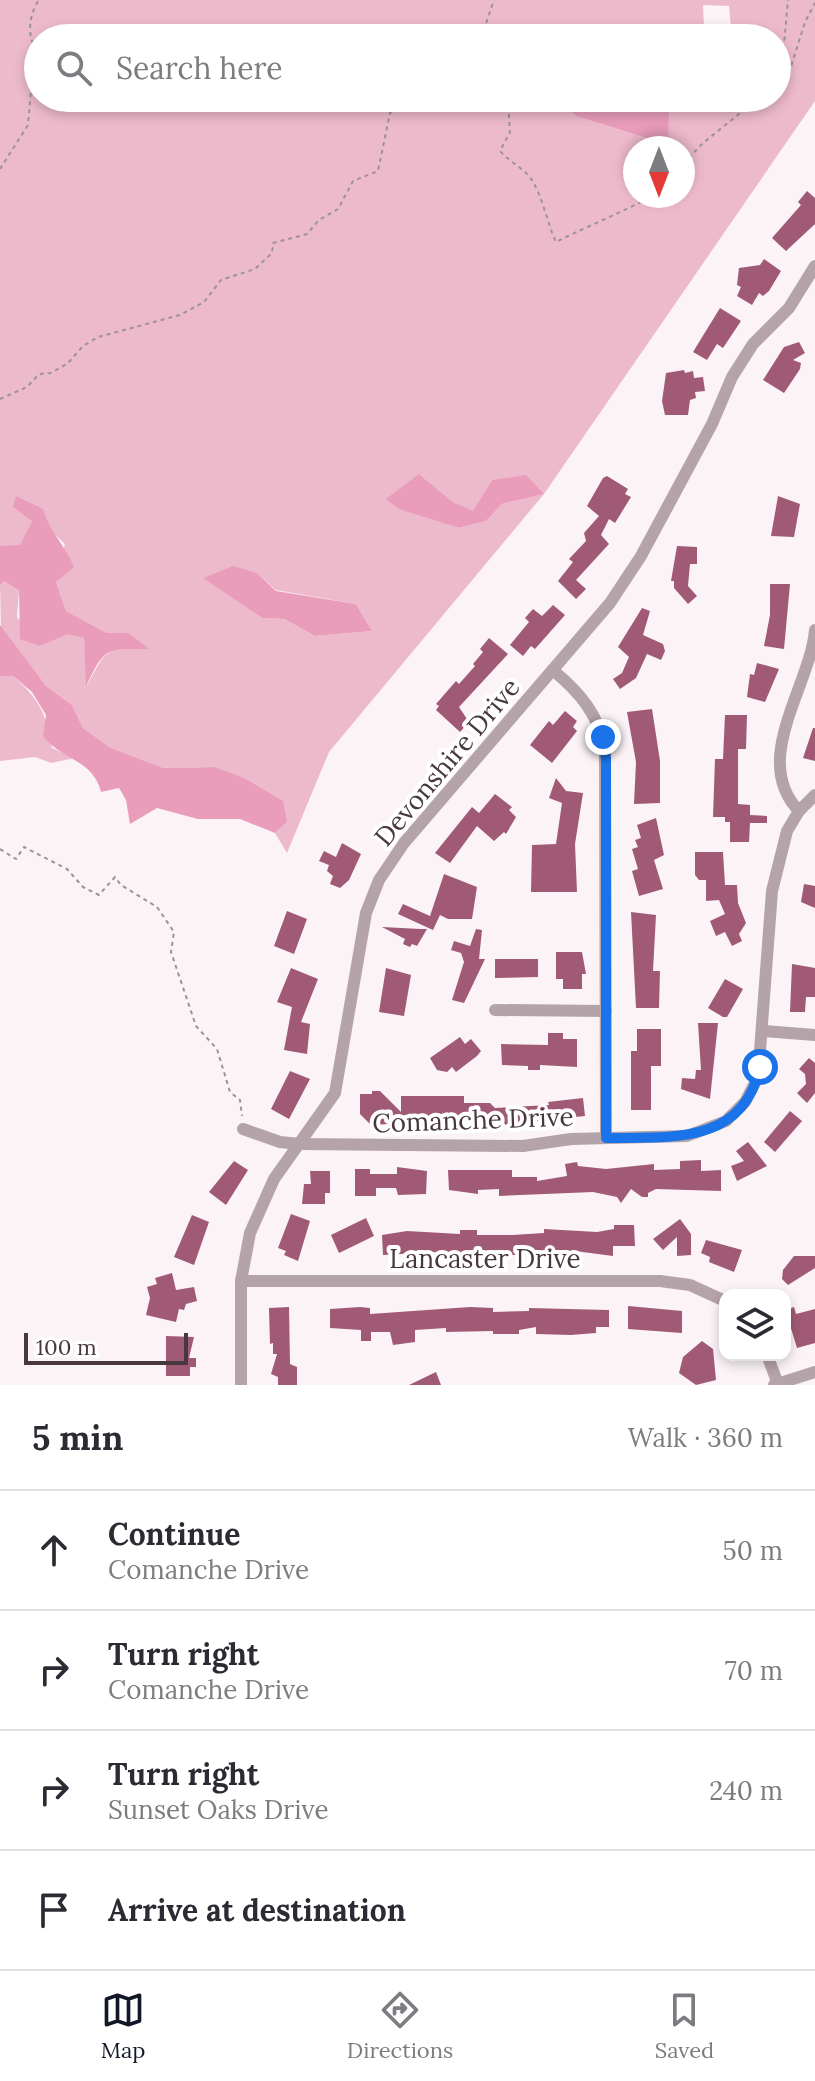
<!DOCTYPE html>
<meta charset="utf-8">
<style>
:root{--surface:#fff;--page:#f2f2f3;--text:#2b2b33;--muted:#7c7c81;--line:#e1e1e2;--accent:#111827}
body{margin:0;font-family:Lora,serif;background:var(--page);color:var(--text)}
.controls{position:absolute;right:24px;bottom:24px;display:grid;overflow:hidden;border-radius:16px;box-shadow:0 4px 12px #0003}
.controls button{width:72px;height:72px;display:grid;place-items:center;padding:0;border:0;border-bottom:2px solid var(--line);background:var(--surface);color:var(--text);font:40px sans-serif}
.compass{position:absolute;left:623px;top:136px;width:72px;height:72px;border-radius:50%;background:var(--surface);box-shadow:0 4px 12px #0003;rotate:180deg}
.scale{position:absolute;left:24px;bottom:20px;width:164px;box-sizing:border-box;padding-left:8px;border:4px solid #48383d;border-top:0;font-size:22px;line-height:28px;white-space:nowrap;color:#48383d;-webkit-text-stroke:6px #fff;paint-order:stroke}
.stop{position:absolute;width:24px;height:24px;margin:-18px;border:6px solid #1a73e8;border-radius:50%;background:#fff}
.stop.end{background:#1a73e8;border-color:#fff;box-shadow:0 2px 8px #0008}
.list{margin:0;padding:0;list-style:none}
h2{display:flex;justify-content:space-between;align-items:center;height:104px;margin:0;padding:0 32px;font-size:34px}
h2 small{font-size:26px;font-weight:400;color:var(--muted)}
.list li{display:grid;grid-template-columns:52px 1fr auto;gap:24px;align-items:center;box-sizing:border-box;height:120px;padding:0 32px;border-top:2px solid var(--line)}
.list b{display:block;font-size:30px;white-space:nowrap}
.list p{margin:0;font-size:26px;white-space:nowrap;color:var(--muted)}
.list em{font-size:26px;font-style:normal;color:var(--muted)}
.icon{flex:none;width:44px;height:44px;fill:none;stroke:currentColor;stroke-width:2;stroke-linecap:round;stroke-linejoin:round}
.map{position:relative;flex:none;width:815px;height:1385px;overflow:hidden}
.search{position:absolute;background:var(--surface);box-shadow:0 4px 12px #0003;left:24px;right:24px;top:24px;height:88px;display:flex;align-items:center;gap:20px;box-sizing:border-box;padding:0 28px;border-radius:44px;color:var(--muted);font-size:30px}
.sheet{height:584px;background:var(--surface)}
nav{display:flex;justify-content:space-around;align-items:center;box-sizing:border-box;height:112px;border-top:2px solid var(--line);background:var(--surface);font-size:22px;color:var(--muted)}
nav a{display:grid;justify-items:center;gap:4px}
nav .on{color:var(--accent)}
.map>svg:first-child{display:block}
.green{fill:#edbacc;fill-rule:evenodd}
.forest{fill:#ea9dba}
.building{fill:#a05a76}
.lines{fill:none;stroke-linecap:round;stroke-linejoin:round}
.path{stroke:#9e9296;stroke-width:2;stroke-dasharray:4 4;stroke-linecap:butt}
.minor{stroke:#b4a3a8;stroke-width:12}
.route{stroke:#1a73e8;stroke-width:10}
.labels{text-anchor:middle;stroke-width:8;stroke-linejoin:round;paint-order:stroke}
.street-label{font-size:26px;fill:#48383d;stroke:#fff}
</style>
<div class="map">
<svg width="815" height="1385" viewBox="0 0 815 1385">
<rect width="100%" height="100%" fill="#fbf3f6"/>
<g class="green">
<path d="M 0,0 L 815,0 L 815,101 L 544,494 L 329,752 L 287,853 L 275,833 L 287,822 L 214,767 L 164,768 L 111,748 L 83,728 L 72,705 L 46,686 L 1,629 L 0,585 L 4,580 L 19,590 L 17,617 L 40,646 L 68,633 L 84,638 L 87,686 C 107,648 104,649 148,649 L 129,633 L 107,633 L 66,611 L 56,582 L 65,544 L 49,529 L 32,521 L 20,546 L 0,546 ZM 703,5 L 729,6 L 731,28 L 704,29 ZM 38,38 L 777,38 L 777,98 L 663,98 L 669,113 L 667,145 L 576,116 L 554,98 L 38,98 ZM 635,148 L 683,148 L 683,196 L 635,196 ZM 419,474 L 453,502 L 473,512 L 492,480 L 543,494 L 502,504 L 486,521 L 459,528 L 431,518 ZM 257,573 L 276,590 L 356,604 L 372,631 L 315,636 L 284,619 L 262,618 L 204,578 Z"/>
<path d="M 592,98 L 650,98 L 633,111 Z"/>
<path d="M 0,676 L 13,676 C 40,700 46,713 52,748 L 75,758 L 51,763 L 35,757 L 0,761 Z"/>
</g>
<g class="forest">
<path d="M 554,98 L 592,98 L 633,111 L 650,98 L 663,98 L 669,113 L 668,145 L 576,116 Z"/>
<path d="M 419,474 L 453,502 L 473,511 L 492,480 L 526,475 L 544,494 L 502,504 L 486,521 L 459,528 L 399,509 L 386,499 Z"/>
<path d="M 16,496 L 43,509 C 49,531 65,545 74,567 L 56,582 L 66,611 L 107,633 L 129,633 L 149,649 C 106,649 104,647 86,687 L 84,638 L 68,634 L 40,646 L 20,639 L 19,590 L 4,581 L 0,585 L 0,546 L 20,545 L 32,521 L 13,507 Z"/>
<path d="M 233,566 L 257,573 L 276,591 L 356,604 L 372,631 L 315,636 L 284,619 L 262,618 L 203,578 Z"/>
<path d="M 0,625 L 46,686 L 72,705 L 83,728 L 111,748 L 164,768 L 214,767 L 244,778 L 283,801 L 287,822 L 275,833 L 240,819 L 198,819 L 157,808 L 130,824 L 126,800 L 119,788 L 101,792 C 93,759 61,760 43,736 L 46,715 L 32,692 L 13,676 L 0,676 Z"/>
</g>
<g class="building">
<path d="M 807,191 L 815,198 L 815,224 L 786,251 L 772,238 L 801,205 L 798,202 Z"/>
<path d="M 764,259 L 781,271 L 769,291 L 763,296 L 759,293 L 752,305 L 737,296 L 741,287 L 737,285 L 739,268 L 760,265 Z"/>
<path d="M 720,308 L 741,321 L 723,348 L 717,344 L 707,360 L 693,352 Z"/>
<path d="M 799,342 L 805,353 L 793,360 L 801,363 L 800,369 L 784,393 L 763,380 L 784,347 Z"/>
<path d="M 684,370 L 685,373 L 693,371 L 694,378 L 703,377 L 705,391 L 695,392 L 696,398 L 690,400 L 688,415 L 665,415 L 662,401 L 666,373 Z"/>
<path d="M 607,476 L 628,489 L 625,494 L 631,497 L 615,523 L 609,519 L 601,535 L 609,544 L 576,580 L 586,589 L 576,599 L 558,581 L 573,562 L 569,559 L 586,541 L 584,533 L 599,516 L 587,506 L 603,478 Z"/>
<path d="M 778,496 L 800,504 L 794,537 L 771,536 Z"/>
<path d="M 677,546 L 697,547 L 697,564 L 690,564 L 688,586 L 697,596 L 688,604 L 674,588 L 674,581 L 671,581 Z"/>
<path d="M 770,584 L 790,584 L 784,649 L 764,646 L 770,615 Z"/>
<path d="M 553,605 L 565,615 L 535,649 L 531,646 L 523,656 L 510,645 L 529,622 L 525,618 L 533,609 L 542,616 Z"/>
<path d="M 642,608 L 650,611 L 643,635 L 663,644 L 665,651 L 661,660 L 647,654 L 636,678 L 620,689 L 613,679 L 622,673 L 629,657 L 618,647 Z"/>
<path d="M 489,638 L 508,654 L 459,707 L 469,722 L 460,732 L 436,710 L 439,706 L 436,704 L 456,681 L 459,684 L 475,666 L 473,664 L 483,652 L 480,649 Z"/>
<path d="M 757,663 L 779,669 L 765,702 L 747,697 L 750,674 L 754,675 Z"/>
<path d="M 652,709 L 660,761 L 660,803 L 634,804 L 636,762 L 627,712 Z"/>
<path d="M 565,711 L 577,721 L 573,727 L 577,731 L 552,763 L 530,745 L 549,721 L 553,725 Z"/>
<path d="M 725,715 L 747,715 L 746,749 L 738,749 L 738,804 L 750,805 L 750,815 L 767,816 L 767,823 L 750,823 L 749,842 L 730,842 L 730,822 L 725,822 L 725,817 L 713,817 L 715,759 L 723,759 Z"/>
<path d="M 813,728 L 815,728 L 815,761 L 803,758 Z"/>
<path d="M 556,778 L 566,791 L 583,793 L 575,844 L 577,892 L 531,892 L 532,845 L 556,844 L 562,803 L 549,798 Z"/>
<path d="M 495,794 L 512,807 L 509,810 L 516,817 L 506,834 L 504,832 L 494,841 L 477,826 L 450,863 L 435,853 L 472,807 L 479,813 Z"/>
<path d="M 656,818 L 664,855 L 654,860 L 663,889 L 639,896 L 632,871 L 638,869 L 632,849 L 638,847 L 635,840 L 641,838 L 637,825 Z"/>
<path d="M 342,843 L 361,854 L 349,880 L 340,888 L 330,884 L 333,876 L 327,871 L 329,865 L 319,861 L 324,851 L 336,857 Z"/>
<path d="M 695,852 L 723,852 L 725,885 L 737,885 L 738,903 L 746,923 L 739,934 L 742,941 L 732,946 L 725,932 L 716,936 L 710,921 L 725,914 L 719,900 L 706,901 L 706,880 L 699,880 L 695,875 Z"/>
<path d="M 444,874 L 477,887 L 472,919 L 448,919 L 440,915 L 433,930 L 398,914 L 403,904 L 430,916 Z"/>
<path d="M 804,884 L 815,886 L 815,908 L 801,902 Z"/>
<path d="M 287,911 L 307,919 L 294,954 L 274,946 Z"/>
<path d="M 631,912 L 656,915 L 653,971 L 660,971 L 659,1008 L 636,1008 Z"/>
<path d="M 382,927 L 421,929 L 427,929 L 417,946 L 412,944 L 410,947 L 403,944 L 405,939 Z"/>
<path d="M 476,929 L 482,930 L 479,959 L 485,959 L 464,1003 L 452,1000 L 464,962 L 461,953 L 451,950 L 454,941 L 470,946 Z"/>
<path d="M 556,952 L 582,952 L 586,974 L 582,974 L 582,989 L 563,989 L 563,979 L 556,979 Z"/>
<path d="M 495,959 L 538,959 L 538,977 L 495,978 Z"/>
<path d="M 792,964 L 815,968 L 815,997 L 806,997 L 805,1012 L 790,1012 Z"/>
<path d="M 291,968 L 318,979 L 301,1022 L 310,1024 L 307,1054 L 284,1050 L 292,1007 L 277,1002 Z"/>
<path d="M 386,968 L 411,975 L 404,1016 L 379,1012 Z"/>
<path d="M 725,979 L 743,989 L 727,1017 L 723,1017 L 708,1008 Z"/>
<path d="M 698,1023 L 718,1023 L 710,1099 L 681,1089 L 682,1078 L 695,1079 L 696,1070 L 701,1070 Z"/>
<path d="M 637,1029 L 661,1029 L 661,1066 L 651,1066 L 651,1110 L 631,1110 L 631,1051 L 637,1051 Z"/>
<path d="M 548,1033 L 563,1033 L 563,1039 L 577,1039 L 577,1067 L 540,1065 L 540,1070 L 528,1070 L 528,1066 L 502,1065 L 501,1044 L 548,1045 Z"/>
<path d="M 460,1037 L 465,1044 L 471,1039 L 481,1051 L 477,1056 L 456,1072 L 452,1067 L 447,1072 L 437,1070 L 430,1058 Z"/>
<path d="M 809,1058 L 815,1063 L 815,1093 L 807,1103 L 797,1093 L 806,1084 L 805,1074 L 799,1069 Z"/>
<path d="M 290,1071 L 310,1079 L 289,1119 L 271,1109 Z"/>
<path d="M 372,1091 L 380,1091 L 401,1112 L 401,1096 L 464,1096 L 464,1103 L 490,1103 L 495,1108 L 549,1105 L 548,1102 L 583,1098 L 585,1116 L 502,1125 L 502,1119 L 473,1119 L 371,1125 L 360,1114 L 360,1094 L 372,1094 Z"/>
<path d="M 790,1111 L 802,1121 L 775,1152 L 764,1142 Z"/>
<path d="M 748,1142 L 767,1166 L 737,1181 L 731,1166 L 744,1161 L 736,1151 Z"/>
<path d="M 701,1160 L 701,1171 L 721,1170 L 721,1191 L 656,1189 L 648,1193 L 648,1197 L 642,1197 L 631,1189 L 621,1203 L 617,1197 L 593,1192 L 499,1196 L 499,1189 L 478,1190 L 478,1194 L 449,1190 L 448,1170 L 512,1170 L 512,1177 L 537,1177 L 537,1181 L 567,1176 L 565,1164 L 577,1162 L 578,1166 L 606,1169 L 654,1164 L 654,1170 L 680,1169 L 680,1161 Z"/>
<path d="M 234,1161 L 248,1170 L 226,1205 L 209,1192 Z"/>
<path d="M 397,1167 L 427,1171 L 426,1194 L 398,1195 L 396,1188 L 376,1188 L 376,1196 L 355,1196 L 355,1169 L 370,1169 L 370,1174 L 397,1174 Z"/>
<path d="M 310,1171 L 330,1171 L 330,1193 L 325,1193 L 325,1204 L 302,1204 L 304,1184 L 311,1184 Z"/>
<path d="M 291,1214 L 310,1221 L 298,1261 L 284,1255 L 286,1251 L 278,1248 Z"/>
<path d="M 192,1215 L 209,1222 L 194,1265 L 174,1257 Z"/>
<path d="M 366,1218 L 374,1236 L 339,1253 L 331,1235 Z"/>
<path d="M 680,1219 L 691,1234 L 691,1255 L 677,1256 L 677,1237 L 663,1250 L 653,1239 Z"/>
<path d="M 614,1225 L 634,1225 L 635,1246 L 613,1246 L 613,1256 L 575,1251 L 558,1251 L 558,1255 L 497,1255 L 497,1250 L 464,1251 L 464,1255 L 437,1255 L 437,1252 L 383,1255 L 382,1235 L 407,1231 L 460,1234 L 460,1230 L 477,1230 L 477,1235 L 512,1235 L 544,1233 L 544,1229 L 597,1232 L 614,1229 Z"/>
<path d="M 706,1240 L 742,1250 L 734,1272 L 709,1262 L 710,1257 L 701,1253 Z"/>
<path d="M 794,1256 L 815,1256 L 815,1268 L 788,1285 L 782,1279 L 783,1270 Z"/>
<path d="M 172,1273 L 176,1290 L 194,1287 L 197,1301 L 186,1304 L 184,1310 L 179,1309 L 176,1322 L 146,1315 L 150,1298 L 147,1287 L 157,1284 L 155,1278 Z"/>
<path d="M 628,1306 L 682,1311 L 682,1333 L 628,1329 Z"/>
<path d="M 289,1307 L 290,1364 L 297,1367 L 297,1385 L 278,1385 L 278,1377 L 271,1374 L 277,1354 L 273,1354 L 273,1343 L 270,1344 L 269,1308 Z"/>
<path d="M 360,1307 L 370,1308 L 370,1314 L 470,1307 L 493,1308 L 493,1312 L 529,1311 L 529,1308 L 609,1310 L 609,1327 L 596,1327 L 596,1333 L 571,1335 L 536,1334 L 536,1327 L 519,1330 L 519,1334 L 493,1334 L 493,1331 L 446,1332 L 446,1328 L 415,1330 L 415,1342 L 393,1345 L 390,1332 L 371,1332 L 371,1341 L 361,1341 L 361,1330 L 330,1328 L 330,1309 Z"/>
<path d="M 794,1307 L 796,1314 L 815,1309 L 815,1343 L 797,1348 L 790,1325 L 785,1326 L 785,1310 Z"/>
<path d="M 166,1336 L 194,1337 L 189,1358 L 196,1358 L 196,1367 L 190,1367 L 190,1376 L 166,1376 Z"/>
<path d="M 702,1341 L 713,1349 L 716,1380 L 696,1385 L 679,1373 L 683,1357 Z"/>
<path d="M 436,1372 L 441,1385 L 409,1385 Z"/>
</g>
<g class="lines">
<g class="path">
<path d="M 481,38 L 494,0"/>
<path d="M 789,73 L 805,22 L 815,3"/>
<path d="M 777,83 L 788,74 L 784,45 L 788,0"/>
<path d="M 508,98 L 510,132 L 500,151 C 508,160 516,164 525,172 C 541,186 546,221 556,242 C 572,233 646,202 650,196"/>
<path d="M 683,164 L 703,143 L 759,98"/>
<path d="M 0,169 L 28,125 L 33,67 L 29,61 L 34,46 C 27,32 30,13 39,0"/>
<path d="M 0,399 L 27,387 L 39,374 L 51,373 L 68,363 L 83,346 L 98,337 L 180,315 L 204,302 L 221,280 L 255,269 L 272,253 L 273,243 L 307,234 L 319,220 L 338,209 L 353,181 L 378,171 L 390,113 L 404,98"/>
<path d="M 0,849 L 16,859 L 24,847 L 67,869 L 83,887 L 99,895 L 115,877 L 121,885 L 157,907 L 174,932 L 171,952 L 196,1026 L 217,1049 L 230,1092 L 240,1100 L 242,1116"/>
</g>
<g class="minor">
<path d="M 554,671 C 580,693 598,714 605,748 L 606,1138"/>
<path d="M 799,811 C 750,760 810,687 815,630"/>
<path d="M 495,1010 L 606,1011"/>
<path d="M 764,1031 L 815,1035"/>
<path d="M 243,1129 L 280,1142 L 300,1144 L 523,1146 L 571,1139 L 687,1136 L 726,1121 L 745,1102 L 758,1077 L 772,891 L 787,831 L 799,811 L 815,795"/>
<path d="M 241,1281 L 660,1281 L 690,1285 L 725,1301"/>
<path d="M 767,1355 L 778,1384"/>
<path d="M 241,1385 L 241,1281 L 250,1233 L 274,1179 L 335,1093 L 366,913 L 379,880 L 404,843 L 610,603 L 641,556 L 712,424 L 732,377 L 753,344 L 789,308 L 815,266"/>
<path d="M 774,1385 L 815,1372"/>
</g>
</g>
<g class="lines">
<path class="route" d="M 603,737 L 606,759 L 606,1138 C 668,1137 743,1146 760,1067"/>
</g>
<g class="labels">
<g class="street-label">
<text transform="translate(447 762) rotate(-50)" y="9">Devonshire Drive</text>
<text transform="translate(473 1120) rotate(-2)" y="9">Comanche Drive</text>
<text x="485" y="1268">Lancaster Drive</text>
</g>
</g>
</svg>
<div class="controls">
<button><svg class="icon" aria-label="layers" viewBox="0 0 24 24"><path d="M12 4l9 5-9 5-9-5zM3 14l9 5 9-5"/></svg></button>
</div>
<svg class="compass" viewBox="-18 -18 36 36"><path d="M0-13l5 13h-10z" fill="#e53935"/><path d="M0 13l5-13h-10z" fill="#7c7c81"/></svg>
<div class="scale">100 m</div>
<div class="stop" style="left:760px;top:1067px"></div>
<div class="stop end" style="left:603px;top:737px"></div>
<div class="search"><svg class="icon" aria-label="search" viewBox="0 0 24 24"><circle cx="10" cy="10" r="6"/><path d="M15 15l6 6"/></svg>Search here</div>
</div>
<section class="sheet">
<h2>5 min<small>Walk · 360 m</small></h2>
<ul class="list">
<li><svg class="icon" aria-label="ahead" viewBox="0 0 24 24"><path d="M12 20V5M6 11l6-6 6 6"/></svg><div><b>Continue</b><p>Comanche Drive</p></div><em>50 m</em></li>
<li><svg class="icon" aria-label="right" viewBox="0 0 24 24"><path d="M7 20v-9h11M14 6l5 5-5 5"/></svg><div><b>Turn right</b><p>Comanche Drive</p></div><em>70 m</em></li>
<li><svg class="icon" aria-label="right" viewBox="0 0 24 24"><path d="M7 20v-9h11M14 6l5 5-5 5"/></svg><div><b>Turn right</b><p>Sunset Oaks Drive</p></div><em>240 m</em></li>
<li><svg class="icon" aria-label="arrive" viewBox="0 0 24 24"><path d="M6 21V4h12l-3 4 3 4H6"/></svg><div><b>Arrive at destination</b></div></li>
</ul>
</section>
<nav>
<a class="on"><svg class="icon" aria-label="map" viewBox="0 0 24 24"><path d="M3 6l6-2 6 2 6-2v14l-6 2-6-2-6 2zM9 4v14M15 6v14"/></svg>Map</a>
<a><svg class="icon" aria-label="directions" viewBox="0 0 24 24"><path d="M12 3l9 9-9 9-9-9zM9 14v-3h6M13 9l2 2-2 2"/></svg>Directions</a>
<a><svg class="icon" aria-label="saved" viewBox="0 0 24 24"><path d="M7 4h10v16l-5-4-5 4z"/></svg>Saved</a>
</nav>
